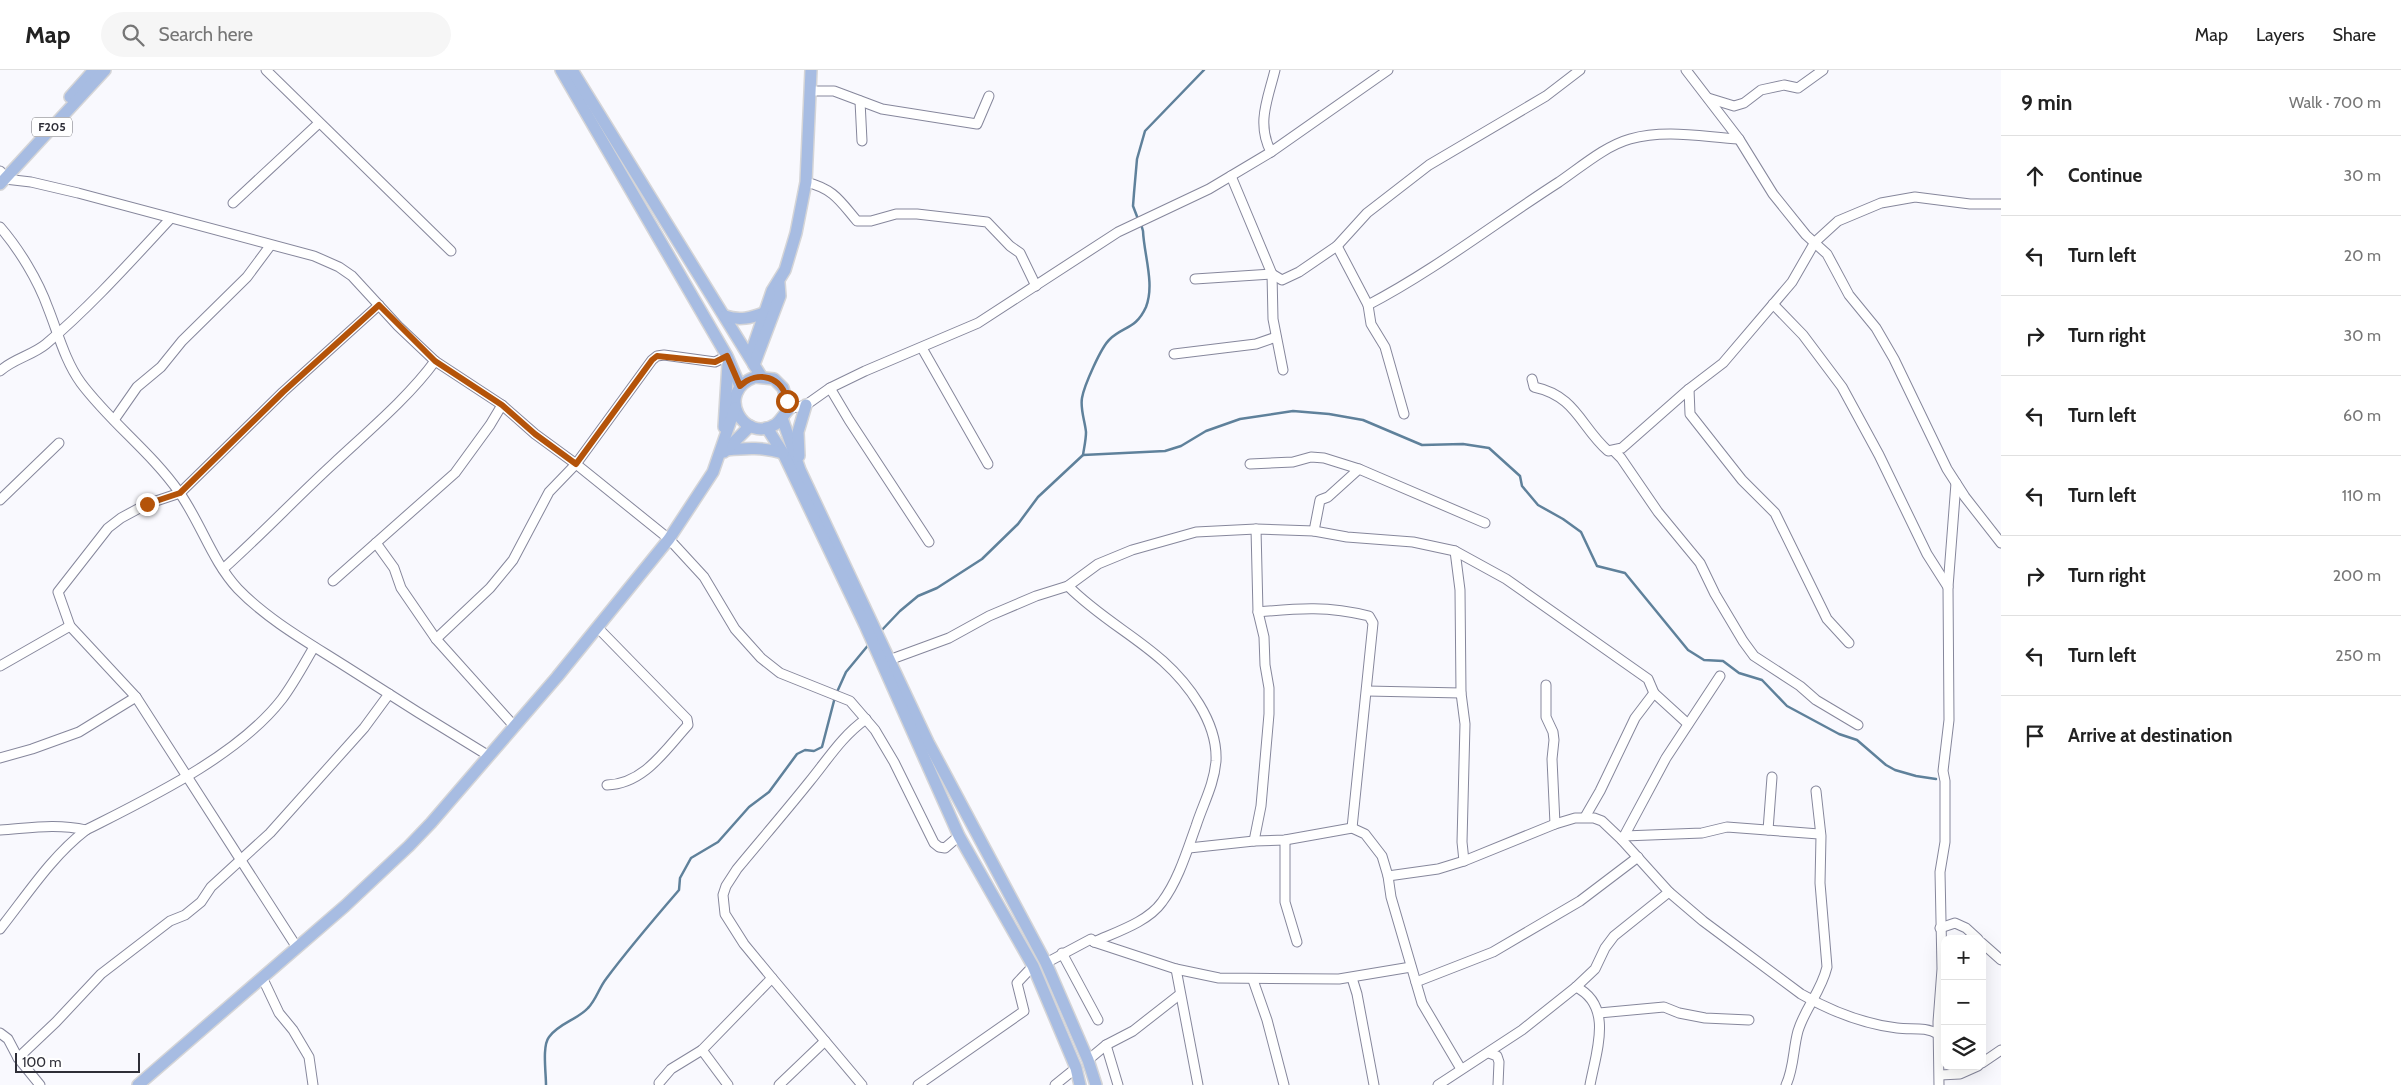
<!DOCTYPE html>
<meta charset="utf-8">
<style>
:root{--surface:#fff;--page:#f6f6f6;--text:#222;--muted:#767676;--line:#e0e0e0}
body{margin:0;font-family:Cabin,sans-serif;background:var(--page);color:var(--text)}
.controls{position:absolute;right:15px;bottom:15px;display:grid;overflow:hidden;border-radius:10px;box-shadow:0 5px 20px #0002}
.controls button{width:45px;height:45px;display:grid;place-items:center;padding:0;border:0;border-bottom:1px solid var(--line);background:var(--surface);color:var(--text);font:25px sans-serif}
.scale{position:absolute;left:15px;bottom:12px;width:125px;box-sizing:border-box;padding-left:5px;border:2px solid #2e2e37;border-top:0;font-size:14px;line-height:18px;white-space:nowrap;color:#2e2e37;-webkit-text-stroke:4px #fff;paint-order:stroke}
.stop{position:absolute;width:15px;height:15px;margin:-11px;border:4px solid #b45309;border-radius:50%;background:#fff}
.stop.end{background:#b45309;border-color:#fff;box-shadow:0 1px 5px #0008}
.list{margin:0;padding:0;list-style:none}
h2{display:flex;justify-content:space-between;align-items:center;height:65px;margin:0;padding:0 20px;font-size:21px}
h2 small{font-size:16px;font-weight:400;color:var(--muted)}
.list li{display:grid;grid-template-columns:32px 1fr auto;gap:15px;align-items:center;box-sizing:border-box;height:80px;padding:0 20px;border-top:1px solid var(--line)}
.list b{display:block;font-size:19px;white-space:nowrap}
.list em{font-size:16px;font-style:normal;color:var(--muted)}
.icon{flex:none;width:28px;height:28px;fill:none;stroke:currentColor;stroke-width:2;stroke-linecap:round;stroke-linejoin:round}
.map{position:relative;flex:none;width:2001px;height:1015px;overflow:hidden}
header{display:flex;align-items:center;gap:30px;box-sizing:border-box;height:70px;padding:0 25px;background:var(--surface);border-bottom:1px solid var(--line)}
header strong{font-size:24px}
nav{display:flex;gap:28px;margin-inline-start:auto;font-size:18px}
.search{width:350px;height:45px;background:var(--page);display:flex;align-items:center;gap:12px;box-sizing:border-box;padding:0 18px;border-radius:28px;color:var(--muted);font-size:19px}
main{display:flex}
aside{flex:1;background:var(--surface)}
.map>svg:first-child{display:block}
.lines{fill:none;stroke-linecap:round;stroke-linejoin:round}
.stream{stroke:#5f819b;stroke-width:2.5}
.minor-casing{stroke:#86879c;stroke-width:11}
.major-casing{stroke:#d5d5d7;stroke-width:14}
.minor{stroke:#fff;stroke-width:9}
.major{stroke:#a7bce2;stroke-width:11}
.route{stroke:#b45309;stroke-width:6}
.labels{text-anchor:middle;stroke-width:4.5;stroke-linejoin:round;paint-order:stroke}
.shield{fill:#fff;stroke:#6d6d73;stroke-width:1}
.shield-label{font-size:12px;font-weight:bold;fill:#2e2e37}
</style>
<header>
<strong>Map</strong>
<div class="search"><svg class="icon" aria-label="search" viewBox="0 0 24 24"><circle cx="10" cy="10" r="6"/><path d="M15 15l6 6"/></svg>Search here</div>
<nav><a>Map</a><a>Layers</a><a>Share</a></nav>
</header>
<main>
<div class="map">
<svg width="2001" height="1015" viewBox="0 0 2001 1015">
<rect width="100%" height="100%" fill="#f9f9fe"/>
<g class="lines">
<g class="stream">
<path d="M 1138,149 L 1133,136 L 1134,123 L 1137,89 L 1145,61 L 1204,0"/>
<path d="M 1083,385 L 1165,381 L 1181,376 L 1206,361 L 1240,349 L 1293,341 L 1329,344 L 1363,350 L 1422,375 L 1463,374 L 1489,378 L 1520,406 L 1522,416 L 1538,435 L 1563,449 L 1581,462 L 1597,496 L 1625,503 L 1688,580 L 1704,590 L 1723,591 L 1739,603 L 1762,610 L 1787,636 L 1839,664 L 1857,670 L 1886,695 L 1895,700 L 1916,706 L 1936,709"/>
<path d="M 880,562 L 900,541 L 918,526 L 937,518 L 982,489 L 1018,454 L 1038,427 L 1083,385 C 1084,378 1086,370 1086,362 C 1085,351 1080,339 1082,328 C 1084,316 1101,277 1110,269 C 1124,256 1136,259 1146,237 C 1155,214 1144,185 1143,161 L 1141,154"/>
<path d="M 837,622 L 846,602 L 870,573"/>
<path d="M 546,1015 C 546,1002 542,976 549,967 C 559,953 577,950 588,938 C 596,930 599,918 606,909 C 629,878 654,849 679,820 L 680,808 L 691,788 L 718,772 L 749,737 L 769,722 L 797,684 L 805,680 L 814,681 L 822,677 L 835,627"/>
</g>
<g class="minor-casing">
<g id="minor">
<path d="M 266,0 L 451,181"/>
<path d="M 1686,0 L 1739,69 L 1773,124 L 1806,165 L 1827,184 L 1849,225 L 1876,258 L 1894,289 L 1947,399 L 1965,427 L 2001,473"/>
<path d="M 811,21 L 834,21 L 882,39 L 977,54 L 989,26"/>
<path d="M 1708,28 L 1734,36 L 1744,33 L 1761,20 L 1784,15 L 1798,18 L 1823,0"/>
<path d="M 860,31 L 862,71"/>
<path d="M 1271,82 C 1256,53 1268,29 1275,0"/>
<path d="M 0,101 L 1,102"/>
<path d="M 1231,106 L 1272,204 L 1273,249 L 1283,300"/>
<path d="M 5,109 L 31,112 L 78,123 L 314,186 L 339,197 L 352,206 L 398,256 L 435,291 L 502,335 L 535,364 L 576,394 L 669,469 L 704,507 L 735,559 L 761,588 L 780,603 L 850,631 L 875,660 L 894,692 L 934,773 L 939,777 L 945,778 L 959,766"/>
<path d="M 806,112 C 834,119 840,131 857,151 L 871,151 L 896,144 L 917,144 L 987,152 L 1010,176 L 1020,183 L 1036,216"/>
<path d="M 233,133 L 319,53"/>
<path d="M 0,157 C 19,179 38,210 48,238 C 58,263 65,291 81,313 C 111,353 151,382 179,422 C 201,453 212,491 238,519 C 268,550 309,573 345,596 C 393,627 441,657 489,686"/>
<path d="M 1337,176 L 1368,235 L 1371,254 L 1385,277 L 1404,344"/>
<path d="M 1195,209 L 1272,204 L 1282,210 L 1299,202 L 1337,176 L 1367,143 L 1429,95 L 1546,26 L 1580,0"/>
<path d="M 1773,234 L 1803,265 L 1842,317 L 1879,385 L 1927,484 L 1948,517"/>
<path d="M 1368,235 C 1435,200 1495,153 1559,112 C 1581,97 1605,76 1630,69 C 1666,59 1703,67 1739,69"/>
<path d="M 922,278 L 988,394"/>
<path d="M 1174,284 L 1256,274 L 1276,267"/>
<path d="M 0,301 C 13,289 33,285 46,274 C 91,236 131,191 171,148"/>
<path d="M 1532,309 L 1534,317 C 1576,326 1580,356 1608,381 L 1622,378 L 1689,319 L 1723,293 L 1792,212 L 1815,172 L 1838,151 L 1881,133 L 1915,127 L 1970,134 L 2001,134"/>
<path d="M 830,318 L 849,350 L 929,472"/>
<path d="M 1689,319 L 1690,344 L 1742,410 L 1775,443 L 1827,549 L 1849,573"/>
<path d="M 789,339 L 806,335 L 830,318 L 865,301 L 978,253 L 1118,162 L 1209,119 L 1271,82 L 1388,0"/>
<path d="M 114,350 L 137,317 L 161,297 L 182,271 L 247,207 L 270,176"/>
<path d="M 1614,381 L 1621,388 L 1658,442 L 1700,493 L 1715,524 L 1743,571 L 1754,586 L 1800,616 L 1816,630 L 1858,655"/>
<path d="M 1250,394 L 1293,392 L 1311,387 L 1324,388 L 1359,399 L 1485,453"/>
<path d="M 0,430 L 59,373"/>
<path d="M 1314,461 L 1320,430 L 1328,427 L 1359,399"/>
<path d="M 376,473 L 394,498 L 401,518 L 436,569 L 515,657"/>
<path d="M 1455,481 L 1460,520 L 1461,623 L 1465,654 L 1462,772 L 1464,791"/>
<path d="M 223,499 C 261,465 296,428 333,394 C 366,363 409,327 435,291"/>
<path d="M 333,511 L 455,403 L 490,355 L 502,335"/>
<path d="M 1068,516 C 1113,561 1164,577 1199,634 C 1210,652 1217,670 1216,691 C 1214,715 1203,734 1196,756 C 1187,781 1178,811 1162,832 C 1148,852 1116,862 1094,872"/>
<path d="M 1258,542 C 1300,538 1328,536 1369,546 L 1373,553 L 1352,758"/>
<path d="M 597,557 L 687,649 L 688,655 C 665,680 644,714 607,715"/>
<path d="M 436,569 L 490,518 L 513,490 L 549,422 L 576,394 L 652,290 L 657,286 L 664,285 L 715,292 L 727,286"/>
<path d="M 889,590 L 949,568 L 989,546 L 1036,526 L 1068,516 L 1098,494 L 1132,480 L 1196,462 L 1256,459 L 1314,461 L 1347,467 L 1413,472 L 1455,481 L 1506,509 L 1648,609 L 1654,623 L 1688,654"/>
<path d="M 0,596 L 70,556"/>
<path d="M 1546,615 L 1546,647 L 1553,662 L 1554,670 L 1552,689 L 1555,754"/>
<path d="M 1367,621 L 1461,623"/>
<path d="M 0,688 L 32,679 L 79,662 L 136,627"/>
<path d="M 1585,747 L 1600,721 L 1635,648 L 1654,623"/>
<path d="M 0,760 C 30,758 56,753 86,760"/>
<path d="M 1768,760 L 1772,707"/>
<path d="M 1624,766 L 1702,763 L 1727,757 L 1819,764"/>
<path d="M 1285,770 L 1285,832 L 1297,872"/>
<path d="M 1622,770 L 1666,688 L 1720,606"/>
<path d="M 1254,771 L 1261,736 L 1269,644 L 1269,618 L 1265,595 L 1264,567 L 1258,542 L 1256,459"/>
<path d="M 1189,778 L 1254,771 L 1285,770 L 1352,758 L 1365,764 L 1382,786 L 1388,806 L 1391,827 L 1422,933 L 1461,999"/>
<path d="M 1388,806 L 1438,799 L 1464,791 L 1555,754 L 1575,748 L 1594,748 L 1602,751 L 1622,770 L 1669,822 L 1703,851 L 1801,924 C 1829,940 1864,954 1897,958 C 1911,960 1925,956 1938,964"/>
<path d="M 1940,858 L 1955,853 L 1966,858 L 1978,869"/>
<path d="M 0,859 C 27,825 51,787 86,760 C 149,728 238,686 282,629 C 294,613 304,594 314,577"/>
<path d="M 1982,873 L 2001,890"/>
<path d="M 296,876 L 136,627 L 70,556 L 58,522 L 108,458 L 121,448 L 147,434 L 180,423 L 283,322 L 379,235"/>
<path d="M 1062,883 L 1098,950"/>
<path d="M 1046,893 L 1091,869 L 1094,872 L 1176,899 L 1219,908 L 1339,909 L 1411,897"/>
<path d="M 1176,899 L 1198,1015"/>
<path d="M 262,907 L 279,943 L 293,960 L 309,987 L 313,1015"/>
<path d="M 1352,908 L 1357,924 L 1374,1015"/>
<path d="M 1253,910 L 1267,950 L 1284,1015"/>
<path d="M 1416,912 L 1493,882 L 1580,831 L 1638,787"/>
<path d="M 1576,917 C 1614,936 1596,982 1590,1015"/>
<path d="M 1599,943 L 1664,937 L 1679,943 L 1705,948 L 1749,950"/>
<path d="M 0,963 L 8,969 L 18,988 L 40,1015"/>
<path d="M 1106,975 L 1118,1015"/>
<path d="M 702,980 L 728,1015"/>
<path d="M 1489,983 L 1497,986 L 1499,992 L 1498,1015"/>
<path d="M 18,988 L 56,952 L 101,904 L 170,851 L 185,845 L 201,832 L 211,817 L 270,763 L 364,658 L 389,624"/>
<path d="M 1088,990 L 1106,975 L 1133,961 L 1179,925"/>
<path d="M 1982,993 L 2001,980"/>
<path d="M 1940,1005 L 1960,1004 L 1978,996"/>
<path d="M 659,1013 L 671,999 L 702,980 L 772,908"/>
<path d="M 779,1015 L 825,971"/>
<path d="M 862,1015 L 772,908 L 744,874 L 725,844 L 723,825 L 726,816 L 737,799 C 761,770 786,741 810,711 C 828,689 842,666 866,649"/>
<path d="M 918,1015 L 1024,941 L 1017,913 L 1033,896"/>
<path d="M 1055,1015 L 1076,998"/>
<path d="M 1438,1015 L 1522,960 L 1576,917 L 1595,899 L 1605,878 L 1614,866 L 1669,822"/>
<path d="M 1786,1015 C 1794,998 1793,979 1798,961 C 1805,938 1821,922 1827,897 L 1820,813 L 1821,766 L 1816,721"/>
<path d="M 1939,1015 L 1938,952 L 1942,899 L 1940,802 L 1945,772 L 1945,711 L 1943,701 L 1949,650 L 1948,517 L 1956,413"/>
</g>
</g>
<g class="major-casing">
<g id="major">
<path d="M 561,0 L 727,286 L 740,316"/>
<path d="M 572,0 L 761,306"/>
<path d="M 70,27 L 94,0"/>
<path d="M 0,114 L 105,0"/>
<path d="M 725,246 C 740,251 751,248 766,242"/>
<path d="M 750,286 L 772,221 L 785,200 L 796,163 L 806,112 L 811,0"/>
<path d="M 754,295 L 780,226 L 779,213"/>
<path d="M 755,307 L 774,309 L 783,318 L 789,339 C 784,344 781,350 776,354 C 744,375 714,322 755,307 Z"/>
<path d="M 782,348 L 800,400 L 928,672 L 1046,893 L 1088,990 L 1096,1015"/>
<path d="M 724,357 L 728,294"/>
<path d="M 767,358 L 783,383 L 865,555 L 959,766 L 1033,896 L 1076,998 L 1080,1015"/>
<path d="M 726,380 C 746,378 764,377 783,383"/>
<path d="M 724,382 L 750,356"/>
<path d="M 799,386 L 798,362 L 806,335"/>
<path d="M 138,1015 L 345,836 L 409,776 L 431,753 L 557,607 L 669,469 L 713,402 L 735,338"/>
</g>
</g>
<use href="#minor" class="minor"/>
<use href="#major" class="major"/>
</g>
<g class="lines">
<path class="route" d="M 147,434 L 180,423 L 283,322 L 379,235 L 435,291 L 502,335 L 535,364 L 576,394 L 652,290 L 657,286 L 715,292 L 727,286 L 740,316 C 758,299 783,307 787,331"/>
</g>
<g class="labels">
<rect class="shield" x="32" y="47.5" width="40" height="19" rx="4"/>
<g class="shield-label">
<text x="52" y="61">F205</text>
</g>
</g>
</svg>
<div class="controls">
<button>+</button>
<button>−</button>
<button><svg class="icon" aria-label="layers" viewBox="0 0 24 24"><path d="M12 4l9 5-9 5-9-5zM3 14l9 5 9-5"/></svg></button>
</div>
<div class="scale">100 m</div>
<div class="stop" style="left:787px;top:331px"></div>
<div class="stop end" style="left:147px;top:434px"></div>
</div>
<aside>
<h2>9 min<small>Walk · 700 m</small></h2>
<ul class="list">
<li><svg class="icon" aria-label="ahead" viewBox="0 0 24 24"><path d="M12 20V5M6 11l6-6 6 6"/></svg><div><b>Continue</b></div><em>30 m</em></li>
<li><svg class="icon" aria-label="left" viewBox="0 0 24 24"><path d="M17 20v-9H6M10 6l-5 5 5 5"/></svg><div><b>Turn left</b></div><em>20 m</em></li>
<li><svg class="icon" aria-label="right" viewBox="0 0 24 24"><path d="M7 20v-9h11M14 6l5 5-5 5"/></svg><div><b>Turn right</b></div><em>30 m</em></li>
<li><svg class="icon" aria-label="left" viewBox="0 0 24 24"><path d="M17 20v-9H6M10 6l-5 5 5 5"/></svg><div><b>Turn left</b></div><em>60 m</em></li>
<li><svg class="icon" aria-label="left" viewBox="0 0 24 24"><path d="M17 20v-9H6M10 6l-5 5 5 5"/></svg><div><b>Turn left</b></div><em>110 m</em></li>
<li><svg class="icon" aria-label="right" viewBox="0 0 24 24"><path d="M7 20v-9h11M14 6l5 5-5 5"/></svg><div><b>Turn right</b></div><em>200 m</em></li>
<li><svg class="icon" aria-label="left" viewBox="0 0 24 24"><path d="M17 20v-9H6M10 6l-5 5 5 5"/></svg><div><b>Turn left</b></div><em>250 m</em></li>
<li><svg class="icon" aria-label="arrive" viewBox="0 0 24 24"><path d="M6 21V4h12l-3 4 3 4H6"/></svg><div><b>Arrive at destination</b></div></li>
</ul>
</aside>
</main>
